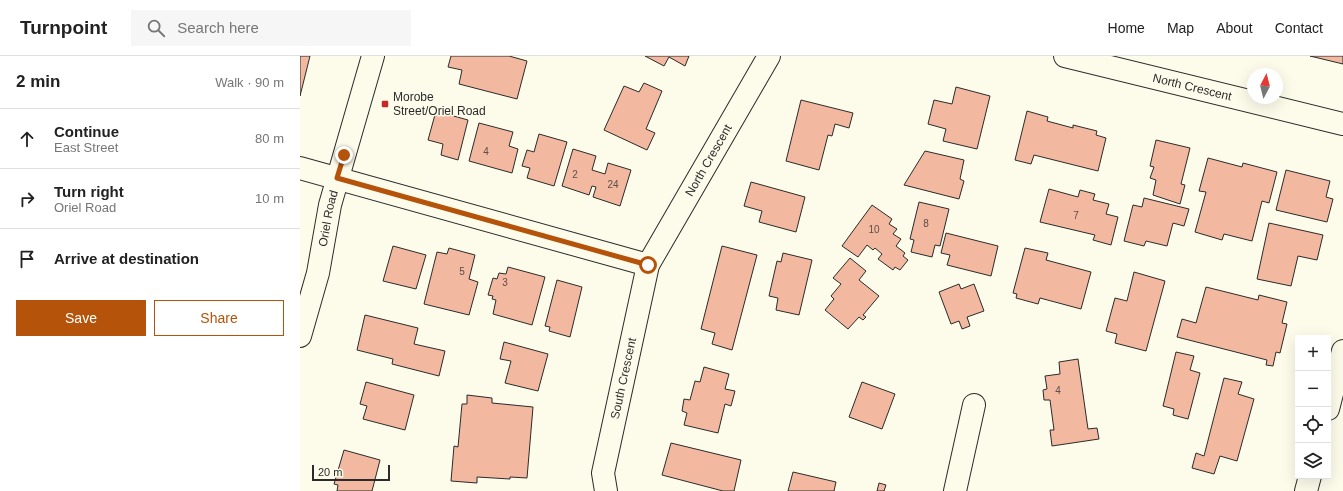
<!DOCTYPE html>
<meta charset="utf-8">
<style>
:root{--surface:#fff;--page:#f6f6f6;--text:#222;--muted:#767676;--line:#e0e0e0;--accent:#b45309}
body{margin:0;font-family:Helvetica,sans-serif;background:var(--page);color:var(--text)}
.controls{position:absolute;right:12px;bottom:12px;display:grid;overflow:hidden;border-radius:0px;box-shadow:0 4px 16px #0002}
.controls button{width:36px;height:36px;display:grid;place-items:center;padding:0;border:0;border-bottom:1px solid var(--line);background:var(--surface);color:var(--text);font:20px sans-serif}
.compass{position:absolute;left:947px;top:12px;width:36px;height:36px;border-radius:50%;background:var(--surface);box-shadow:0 4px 16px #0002;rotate:7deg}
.scale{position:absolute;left:12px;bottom:10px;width:78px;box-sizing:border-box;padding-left:4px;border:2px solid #2b2b2b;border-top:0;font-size:11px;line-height:14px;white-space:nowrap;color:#2b2b2b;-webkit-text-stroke:3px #fdfbea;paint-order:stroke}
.stop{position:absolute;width:12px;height:12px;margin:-9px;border:3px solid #b45309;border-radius:50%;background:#fff}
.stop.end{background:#b45309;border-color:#fff;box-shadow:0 1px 4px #0008}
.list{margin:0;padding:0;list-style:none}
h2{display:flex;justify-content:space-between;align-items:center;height:52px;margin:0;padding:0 16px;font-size:17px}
h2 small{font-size:13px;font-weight:400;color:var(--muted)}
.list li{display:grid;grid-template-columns:26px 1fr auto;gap:12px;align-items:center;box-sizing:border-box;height:60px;padding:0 16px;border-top:1px solid var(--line)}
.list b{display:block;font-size:15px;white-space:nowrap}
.list p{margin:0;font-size:13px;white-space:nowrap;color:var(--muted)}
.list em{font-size:13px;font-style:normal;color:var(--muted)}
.actions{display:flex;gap:8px;padding:12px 16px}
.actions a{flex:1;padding:9px 0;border:1px solid var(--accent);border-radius:0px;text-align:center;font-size:14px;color:var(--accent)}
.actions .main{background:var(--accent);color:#fff}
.icon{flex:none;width:22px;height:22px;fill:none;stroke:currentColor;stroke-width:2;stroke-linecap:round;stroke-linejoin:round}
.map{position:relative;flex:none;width:1043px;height:435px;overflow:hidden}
header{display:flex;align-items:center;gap:24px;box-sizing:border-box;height:56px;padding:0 20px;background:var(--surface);border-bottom:1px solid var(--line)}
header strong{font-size:19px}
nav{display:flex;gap:22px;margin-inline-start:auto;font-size:14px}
.search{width:280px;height:36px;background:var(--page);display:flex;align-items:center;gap:10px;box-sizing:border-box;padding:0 14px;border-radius:0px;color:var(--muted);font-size:15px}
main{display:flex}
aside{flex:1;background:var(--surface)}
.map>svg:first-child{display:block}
.building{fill:#f2b8a0;stroke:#2b2b2b}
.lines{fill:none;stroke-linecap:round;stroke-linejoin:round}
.minor-casing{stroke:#2b2b2b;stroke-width:24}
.minor{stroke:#fdfbea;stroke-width:22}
.route{stroke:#b45309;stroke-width:5}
.poi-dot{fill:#c62828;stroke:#fdfbea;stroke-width:1.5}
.labels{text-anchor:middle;stroke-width:3;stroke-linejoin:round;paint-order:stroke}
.number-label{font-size:10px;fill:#5d4e48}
.street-label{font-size:12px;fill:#2b2b2b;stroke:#fdfbea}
.poi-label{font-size:12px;fill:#2b2b2b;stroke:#fdfbea;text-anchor:start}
</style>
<header>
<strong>Turnpoint</strong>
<div class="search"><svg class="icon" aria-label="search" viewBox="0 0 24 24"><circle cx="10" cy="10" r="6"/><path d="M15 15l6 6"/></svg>Search here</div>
<nav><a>Home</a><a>Map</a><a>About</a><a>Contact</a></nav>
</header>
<main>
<aside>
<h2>2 min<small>Walk · 90 m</small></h2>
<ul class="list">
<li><svg class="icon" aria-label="ahead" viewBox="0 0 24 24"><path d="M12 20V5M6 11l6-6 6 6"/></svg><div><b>Continue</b><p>East Street</p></div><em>80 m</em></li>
<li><svg class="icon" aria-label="right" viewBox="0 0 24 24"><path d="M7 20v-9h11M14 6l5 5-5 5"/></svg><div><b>Turn right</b><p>Oriel Road</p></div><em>10 m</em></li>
<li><svg class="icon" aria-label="arrive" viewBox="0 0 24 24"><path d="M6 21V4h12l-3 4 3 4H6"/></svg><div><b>Arrive at destination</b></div></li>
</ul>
<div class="actions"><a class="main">Save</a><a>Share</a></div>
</aside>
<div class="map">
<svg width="1043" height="435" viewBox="0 0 1043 435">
<rect width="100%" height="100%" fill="#fdfbea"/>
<g class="building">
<path d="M 0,0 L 10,0 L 0,40 Z"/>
<path d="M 151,0 L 209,0 L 227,5 L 217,43 L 159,28 L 162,14 L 148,11 Z"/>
<path d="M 345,0 L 389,0 L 385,10 L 369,1 L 364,10 Z"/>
<path d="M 1010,0 L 1043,0 L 1043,8 Z"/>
<path d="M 344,27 L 362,35 L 346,73 L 355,77 L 347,94 L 304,74 L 324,30 L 339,36 Z"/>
<path d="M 656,31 L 690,40 L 677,93 L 643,85 L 646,73 L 628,68 L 634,44 L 652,48 Z"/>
<path d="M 501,44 L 553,57 L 549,72 L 535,68 L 532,80 L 528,79 L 519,114 L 486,105 Z"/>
<path d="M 136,55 L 168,64 L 158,104 L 141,99 L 143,88 L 128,84 Z"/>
<path d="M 727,55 L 748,61 L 747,65 L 773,72 L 773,69 L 797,75 L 796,79 L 806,82 L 798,115 L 734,99 L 731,108 L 715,104 Z"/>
<path d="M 179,67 L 213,76 L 209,90 L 218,93 L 212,117 L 169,105 Z"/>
<path d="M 239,78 L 267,86 L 254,130 L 227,122 L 230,112 L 222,110 L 227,94 L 234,96 Z"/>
<path d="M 856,84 L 890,92 L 881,128 L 885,129 L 880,148 L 853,139 L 856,124 L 850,122 L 854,111 L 850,110 Z"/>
<path d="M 273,93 L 296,100 L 292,114 L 305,118 L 308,107 L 331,114 L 320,150 L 293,141 L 296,131 L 292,130 L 289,139 L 262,130 Z"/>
<path d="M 625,95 L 664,104 L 660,123 L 664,125 L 659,143 L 604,129 Z"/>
<path d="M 908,102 L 942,111 L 943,107 L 977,116 L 969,147 L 962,145 L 952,185 L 924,178 L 922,184 L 895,176 L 906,136 L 899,135 Z"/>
<path d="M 986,114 L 1030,125 L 1026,141 L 1033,143 L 1027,166 L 976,154 Z"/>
<path d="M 451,126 L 505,141 L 496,176 L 459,166 L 462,155 L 444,150 Z"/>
<path d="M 749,133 L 778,141 L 780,134 L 795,138 L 793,144 L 809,148 L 806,158 L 818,161 L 811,189 L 793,184 L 795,179 L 740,166 Z"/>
<path d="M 844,142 L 889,153 L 884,170 L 873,167 L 867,190 L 846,185 L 844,190 L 824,185 L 833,149 L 842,151 Z"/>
<path d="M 619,146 L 649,153 L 640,190 L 635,189 L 632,201 L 611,196 L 614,184 L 610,183 Z"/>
<path d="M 572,149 L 592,163 L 589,168 L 597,173 L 593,178 L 601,183 L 596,190 L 605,197 L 603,200 L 608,204 L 600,214 L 595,211 L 593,214 L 578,203 L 582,198 L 575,192 L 573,194 L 567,189 L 558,201 L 542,190 Z"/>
<path d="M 969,167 L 1023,179 L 1017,204 L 998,200 L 991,230 L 957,223 Z"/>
<path d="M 646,177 L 698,190 L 691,220 L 647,209 L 650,199 L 641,197 Z"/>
<path d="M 93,190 L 126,199 L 116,233 L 83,225 Z"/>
<path d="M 422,190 L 457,199 L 432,294 L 412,288 L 415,277 L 401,273 Z"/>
<path d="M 149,192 L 175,199 L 169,223 L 178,226 L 169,259 L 124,248 L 137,196 L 147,198 Z"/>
<path d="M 725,192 L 748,197 L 746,204 L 791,216 L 781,253 L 740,242 L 738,248 L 716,242 L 717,238 L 713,237 Z"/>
<path d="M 483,197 L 512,204 L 499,259 L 476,254 L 478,242 L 469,240 L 477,205 L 481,206 Z"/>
<path d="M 550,202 L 566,215 L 559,224 L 579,240 L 563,259 L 566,261 L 563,264 L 559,261 L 548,273 L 525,254 L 534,243 L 531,240 L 541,228 L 533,222 Z"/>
<path d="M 208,211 L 245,221 L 232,269 L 193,258 L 196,244 L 192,243 L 193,240 L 188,239 L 193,222 L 197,223 L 199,217 L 206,218 Z"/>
<path d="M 834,216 L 865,225 L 846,295 L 815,287 L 817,278 L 806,275 L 815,242 L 827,245 Z"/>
<path d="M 257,224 L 282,231 L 270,281 L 249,275 L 250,271 L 245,270 Z"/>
<path d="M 659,228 L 661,233 L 674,228 L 684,255 L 667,261 L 670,270 L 662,273 L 659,265 L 651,268 L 639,236 Z"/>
<path d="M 906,231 L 958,244 L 959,239 L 987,246 L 982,267 L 987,268 L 980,297 L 976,296 L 973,310 L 966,309 L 967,304 L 877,281 L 882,263 L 896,267 Z"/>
<path d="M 65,259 L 118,272 L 114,288 L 145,295 L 139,320 L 92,308 L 93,303 L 57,294 Z"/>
<path d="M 204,286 L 248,298 L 238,335 L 205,327 L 211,305 L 200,303 Z"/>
<path d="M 876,296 L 894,300 L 890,314 L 900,317 L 888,363 L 873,359 L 874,353 L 863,350 Z"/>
<path d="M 778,303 L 788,373 L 797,372 L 799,383 L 752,390 L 750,374 L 754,374 L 750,344 L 744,344 L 743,334 L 747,333 L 745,320 L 760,318 L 759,306 Z"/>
<path d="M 404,311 L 429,318 L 425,333 L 435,335 L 431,350 L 425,348 L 418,377 L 384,369 L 387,357 L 382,355 L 384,343 L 390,344 L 395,325 L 400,326 Z"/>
<path d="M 924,322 L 942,326 L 938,338 L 954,343 L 937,405 L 920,400 L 914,418 L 892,412 L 896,397 L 904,400 Z"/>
<path d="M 66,326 L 114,339 L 105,374 L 63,363 L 67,350 L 60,348 Z"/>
<path d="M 562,326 L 595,338 L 582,373 L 549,361 Z"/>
<path d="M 167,339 L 192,342 L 192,347 L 233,351 L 227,422 L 210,421 L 210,423 L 177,421 L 177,427 L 151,425 L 154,390 L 158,391 L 162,348 L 167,348 Z"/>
<path d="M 371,387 L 441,404 L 434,435 L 423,435 L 362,419 Z"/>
<path d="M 44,394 L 80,404 L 72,435 L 37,435 L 38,429 L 34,428 Z"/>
<path d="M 493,416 L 536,426 L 534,435 L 488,435 Z"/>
<path d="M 579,427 L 586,429 L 584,435 L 577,435 Z"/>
</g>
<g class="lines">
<g class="minor-casing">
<g id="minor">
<path id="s1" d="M 765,0 L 1043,68"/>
<path d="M 0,112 L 348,209"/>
<path id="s2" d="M 0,280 L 18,217 L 30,149 L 73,0"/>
<path d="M 1028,353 L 1043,295"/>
<path id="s3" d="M 306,435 L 303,417 L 348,209 L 469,0"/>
<path d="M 655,435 L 674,349"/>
<path d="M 1006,435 L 1010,420"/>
</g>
</g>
<use href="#minor" class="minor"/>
</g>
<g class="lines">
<path class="route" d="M 44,99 L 37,122 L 348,209"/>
</g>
<rect class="poi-dot" x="81" y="44" width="8" height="8" rx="2"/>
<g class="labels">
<g class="number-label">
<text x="186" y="99">4</text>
<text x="275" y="122">2</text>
<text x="313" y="132">24</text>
<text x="776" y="163">7</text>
<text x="626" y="171">8</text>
<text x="574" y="177">10</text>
<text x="162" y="219">5</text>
<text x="205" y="230">3</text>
<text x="758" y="338">4</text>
</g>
<g class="street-label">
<text dy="4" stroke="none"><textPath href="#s1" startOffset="131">North Crescent</textPath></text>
<text dy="4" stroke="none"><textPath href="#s3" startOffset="352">North Crescent</textPath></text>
<text dy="4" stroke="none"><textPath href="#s2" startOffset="121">Oriel Road</textPath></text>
<text dy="4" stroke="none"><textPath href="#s3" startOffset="115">South Crescent</textPath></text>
</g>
<g class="poi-label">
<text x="93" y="45">Morobe<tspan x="93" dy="14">Street/Oriel Road</tspan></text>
</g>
</g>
</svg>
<div class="controls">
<button>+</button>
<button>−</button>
<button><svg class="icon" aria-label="locate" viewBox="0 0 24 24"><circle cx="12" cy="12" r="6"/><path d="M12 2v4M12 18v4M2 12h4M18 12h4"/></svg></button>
<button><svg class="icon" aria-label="layers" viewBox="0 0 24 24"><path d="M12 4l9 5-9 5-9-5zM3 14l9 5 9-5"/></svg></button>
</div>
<svg class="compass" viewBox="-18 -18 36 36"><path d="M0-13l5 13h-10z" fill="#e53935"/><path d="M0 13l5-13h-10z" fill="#767676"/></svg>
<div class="scale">20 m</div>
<div class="stop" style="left:348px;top:209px"></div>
<div class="stop end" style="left:44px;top:99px"></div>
</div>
</main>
